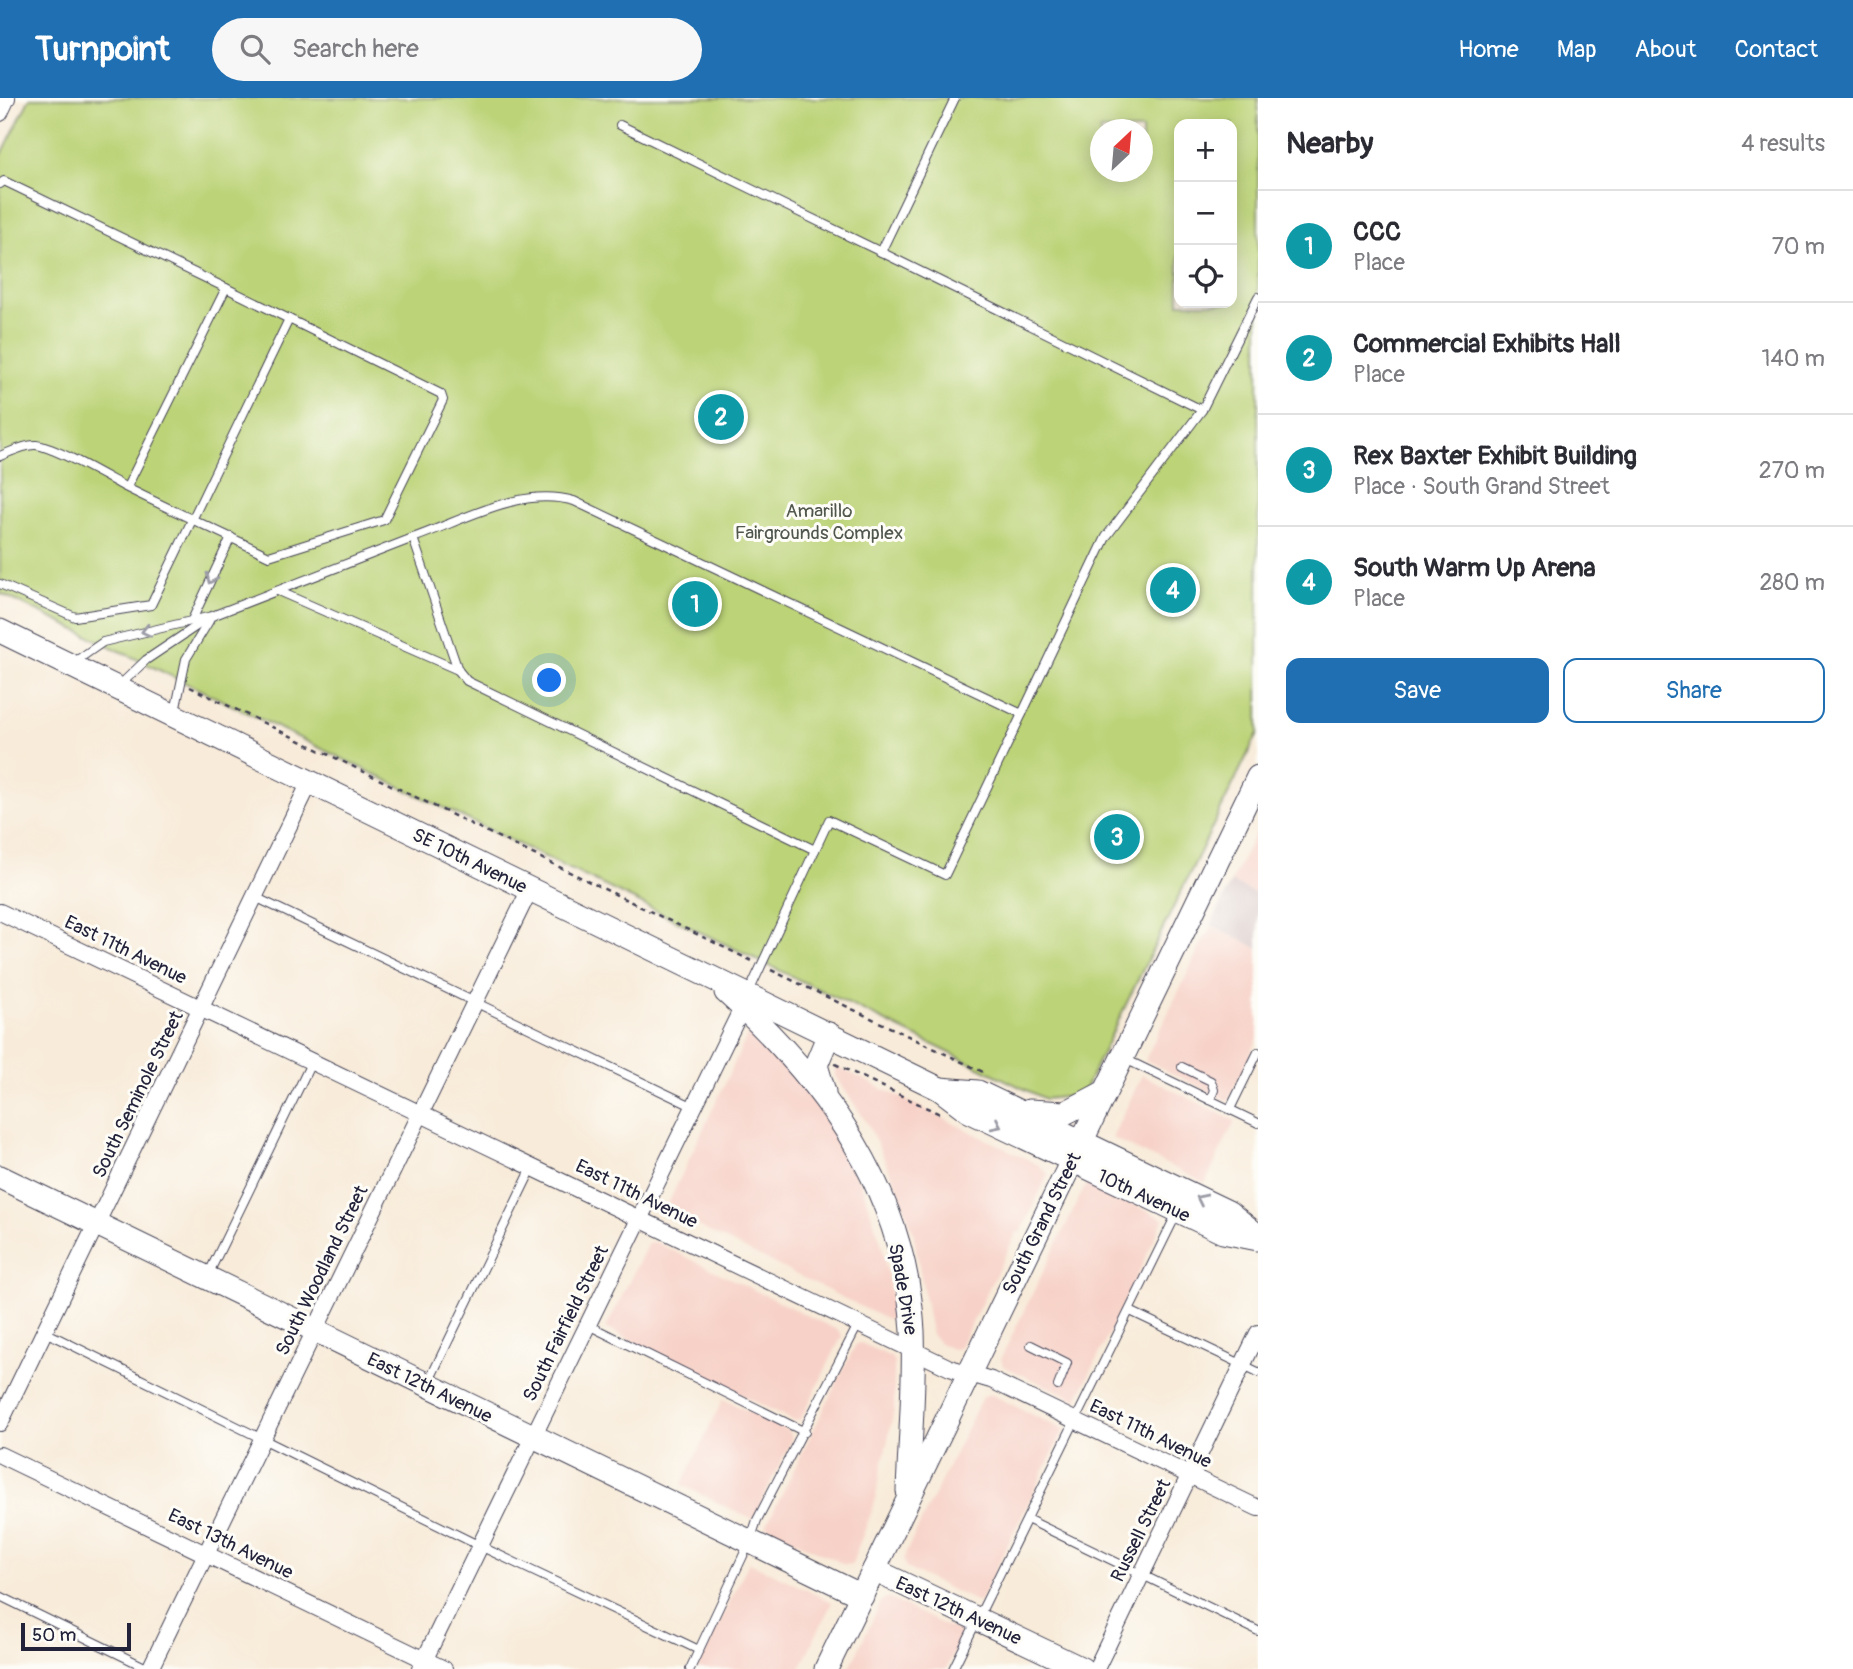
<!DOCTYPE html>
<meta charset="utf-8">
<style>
:root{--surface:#fff;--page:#f7f7f7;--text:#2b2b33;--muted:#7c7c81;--line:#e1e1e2;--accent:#1f6fb2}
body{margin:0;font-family:Pangolin,sans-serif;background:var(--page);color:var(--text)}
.controls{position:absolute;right:21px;top:21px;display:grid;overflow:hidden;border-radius:14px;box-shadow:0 4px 18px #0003}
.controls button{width:63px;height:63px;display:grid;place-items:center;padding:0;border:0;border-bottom:2px solid var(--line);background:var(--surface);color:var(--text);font:35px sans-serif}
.compass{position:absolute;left:1090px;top:21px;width:63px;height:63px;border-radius:50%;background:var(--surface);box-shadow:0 4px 18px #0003;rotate:26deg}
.scale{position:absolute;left:21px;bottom:18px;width:110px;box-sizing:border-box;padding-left:7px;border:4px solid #22223b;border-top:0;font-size:19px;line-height:24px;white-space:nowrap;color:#22223b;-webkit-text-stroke:5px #fdfcf7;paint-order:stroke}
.you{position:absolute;left:550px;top:583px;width:24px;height:24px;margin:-18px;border:5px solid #fff;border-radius:50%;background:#1a73e8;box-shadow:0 0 0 10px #1a73e833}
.badge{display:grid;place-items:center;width:46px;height:46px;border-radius:50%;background:var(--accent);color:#fff;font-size:23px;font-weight:700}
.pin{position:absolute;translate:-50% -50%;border:4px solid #fff;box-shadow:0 2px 7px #0006}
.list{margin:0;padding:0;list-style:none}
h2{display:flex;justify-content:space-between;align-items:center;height:91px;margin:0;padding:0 28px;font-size:30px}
h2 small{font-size:23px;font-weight:400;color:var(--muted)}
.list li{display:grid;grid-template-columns:46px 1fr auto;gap:21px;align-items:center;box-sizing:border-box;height:112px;padding:0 28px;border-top:2px solid var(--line)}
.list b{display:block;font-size:26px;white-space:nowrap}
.list p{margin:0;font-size:23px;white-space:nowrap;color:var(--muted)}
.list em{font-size:23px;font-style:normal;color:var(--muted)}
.actions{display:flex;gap:14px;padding:21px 28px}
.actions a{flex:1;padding:16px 0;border:2px solid var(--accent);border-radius:14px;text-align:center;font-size:24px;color:var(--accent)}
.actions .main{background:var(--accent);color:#fff}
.icon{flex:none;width:38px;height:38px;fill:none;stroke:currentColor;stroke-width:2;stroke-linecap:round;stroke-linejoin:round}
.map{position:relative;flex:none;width:1258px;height:1571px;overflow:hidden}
header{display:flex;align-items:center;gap:42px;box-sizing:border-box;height:98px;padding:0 35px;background:var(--accent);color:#fff}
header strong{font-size:33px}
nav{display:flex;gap:38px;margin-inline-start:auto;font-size:24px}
.search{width:490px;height:63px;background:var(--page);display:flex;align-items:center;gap:18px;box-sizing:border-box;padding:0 24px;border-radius:38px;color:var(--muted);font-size:26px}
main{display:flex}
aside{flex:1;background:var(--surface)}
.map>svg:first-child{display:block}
.built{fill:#f7d1c7}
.industrial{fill:#d2bfc0}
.green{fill:#bcd377;stroke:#6f7a59;stroke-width:2;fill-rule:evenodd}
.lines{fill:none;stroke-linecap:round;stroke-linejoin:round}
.lane-casing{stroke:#424053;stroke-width:10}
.street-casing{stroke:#424053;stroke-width:18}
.secondary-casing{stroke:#424053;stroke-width:25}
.path{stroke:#424053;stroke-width:2.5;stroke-dasharray:5 5;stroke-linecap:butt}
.lane{stroke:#fff;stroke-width:8}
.street{stroke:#fff;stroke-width:16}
.secondary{stroke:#fff;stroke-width:23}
.oneway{stroke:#9c9ca7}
.labels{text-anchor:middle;stroke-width:6;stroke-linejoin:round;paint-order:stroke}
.park-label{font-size:19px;fill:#50574d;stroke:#fdfcf7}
.street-label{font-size:19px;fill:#22223b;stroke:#fdfcf7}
</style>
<header>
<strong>Turnpoint</strong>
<div class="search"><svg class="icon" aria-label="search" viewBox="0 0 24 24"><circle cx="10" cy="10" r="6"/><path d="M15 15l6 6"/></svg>Search here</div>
<nav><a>Home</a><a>Map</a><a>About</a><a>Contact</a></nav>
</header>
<main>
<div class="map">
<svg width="1258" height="1571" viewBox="0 0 1258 1571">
<rect width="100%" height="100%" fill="#fdfcf7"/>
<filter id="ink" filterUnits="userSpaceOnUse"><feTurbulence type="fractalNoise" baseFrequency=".0143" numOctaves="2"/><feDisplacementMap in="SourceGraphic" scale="14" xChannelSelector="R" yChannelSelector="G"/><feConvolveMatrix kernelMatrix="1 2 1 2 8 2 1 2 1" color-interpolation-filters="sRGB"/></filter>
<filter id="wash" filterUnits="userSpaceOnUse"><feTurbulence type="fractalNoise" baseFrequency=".00686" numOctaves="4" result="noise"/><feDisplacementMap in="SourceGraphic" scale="28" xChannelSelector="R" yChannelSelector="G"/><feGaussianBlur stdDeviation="1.57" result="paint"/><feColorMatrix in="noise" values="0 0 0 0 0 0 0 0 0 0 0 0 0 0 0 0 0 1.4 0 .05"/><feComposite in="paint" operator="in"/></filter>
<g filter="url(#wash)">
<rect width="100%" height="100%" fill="#f8ebd9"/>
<g class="built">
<path d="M 1258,730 L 1258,797 L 1231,784 Z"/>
<path d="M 1211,827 L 1258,850 L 1258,940 L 1228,1003 L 1145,962 Z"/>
<path d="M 753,934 L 786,968 L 816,1006 L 862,1088 L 882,1147 L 896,1223 L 890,1223 L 665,1112 L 747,938 Z"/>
<path d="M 840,970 L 1039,1067 L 1048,1076 L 1021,1134 L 1017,1134 L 959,1250 L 952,1251 L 938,1244 L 931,1235 L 913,1134 L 897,1088 L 867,1025 L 835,978 L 835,971 Z"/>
<path d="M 1142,977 L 1235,1023 L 1205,1085 L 1112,1040 Z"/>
<path d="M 1087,1084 L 1164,1121 L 1077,1302 L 1003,1268 L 1001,1260 Z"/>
<path d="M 655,1144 L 839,1233 L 842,1238 L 801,1321 L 794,1323 L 606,1230 L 648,1145 Z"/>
<path d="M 861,1245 L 891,1259 L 894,1265 L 894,1312 L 874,1407 L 852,1466 L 845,1467 L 766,1428 L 856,1246 Z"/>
<path d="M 990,1296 L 1064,1332 L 979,1505 L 906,1470 L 903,1461 L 982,1299 Z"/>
<path d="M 723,1301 L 789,1333 L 792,1341 L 753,1422 L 682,1387 Z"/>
<path d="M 749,1464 L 832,1504 L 800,1571 L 697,1571 Z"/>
<path d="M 888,1500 L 963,1536 L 946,1571 L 849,1571 L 882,1502 Z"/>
</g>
<path class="industrial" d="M 1231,784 L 1258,797 L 1258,850 L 1211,827 Z"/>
<path class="green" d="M 30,0 L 1258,0 L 1258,635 L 1082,997 L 1045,1001 L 0,495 L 0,60 ZM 1179,26 L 1232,26 L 1232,205 L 1179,205 ZM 1100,32 L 1142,32 L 1142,74 L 1100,74 Z"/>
</g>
<g filter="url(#ink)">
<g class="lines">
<g class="lane-casing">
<g id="lane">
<path d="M 955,0 L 881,154 L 1202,312"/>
<path d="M 620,27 L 881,154"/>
<path d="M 0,86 L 4,83 L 226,190 L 127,389"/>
<path d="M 226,190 L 289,221"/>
<path d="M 0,358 C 10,354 26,346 36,347 C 57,350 103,377 123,388 C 171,412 220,434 269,458 L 384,422 L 443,302 L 441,296 L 289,221 L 151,507 L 75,519 L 0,486"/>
<path d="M 413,440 C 464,422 520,388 574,403 L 1022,616 L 1106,439 L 1202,312 L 1258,199"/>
<path d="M 278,493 L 458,572"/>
<path d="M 192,522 L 231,439"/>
<path d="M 73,565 L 103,544 L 212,518 L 413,440 L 458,572 L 467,583 L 815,752 L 748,896"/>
<path d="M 120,587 L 146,562 L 207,521"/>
<path d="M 175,614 L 186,561 L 209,523"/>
<path d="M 815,752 L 829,722 L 945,777 L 1022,616"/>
<path d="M 255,799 L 694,1009"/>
<path d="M 1125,961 L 1258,1025"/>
<path d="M 1182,969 L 1211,983 L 1214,992 L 1210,1002"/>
<path d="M 1230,1011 L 1258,954"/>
<path d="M 208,1177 L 312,963"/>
<path d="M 1130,1213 L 1258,1274"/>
<path d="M 588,1227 L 805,1334"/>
<path d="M 45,1234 L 480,1448 L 699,1552"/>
<path d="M 1031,1247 L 1067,1265 L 1058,1288"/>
<path d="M 428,1285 L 533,1068"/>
<path d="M 1027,1421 L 1258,1533"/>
<path d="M 0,1498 L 149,1571"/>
<path d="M 690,1571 L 750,1443 L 757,1422 L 859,1225"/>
<path d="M 953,1571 L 1177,1115"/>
</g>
</g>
<g class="street-casing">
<g id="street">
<path d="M 0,15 L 7,0"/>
<path d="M 0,814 L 950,1270 L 991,1282 L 1258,1410"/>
<path d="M 0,1325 L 310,684"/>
<path d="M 0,1357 L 444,1571"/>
<path d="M 150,1571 L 530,791"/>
<path d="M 420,1571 L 746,902"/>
<path d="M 1096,1571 L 1258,1235"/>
</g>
</g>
<g class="secondary-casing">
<g id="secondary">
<path d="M 0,533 L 940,991 L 969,1013 L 1223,1134 L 1258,1141"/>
<path d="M 726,894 C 827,985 905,1093 913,1233 C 915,1286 910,1340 908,1393"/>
<path d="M 940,991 L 978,994 L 1228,1114 L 1258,1138"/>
<path d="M 824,994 L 816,967 L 829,936"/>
<path d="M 1029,1013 L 1065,1015 L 1105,994"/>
<path d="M 0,1079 L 862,1498"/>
<path d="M 874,1472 L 1082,1571"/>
<path d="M 826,1571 L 1258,679"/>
</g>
</g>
<g class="path">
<path d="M 190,589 L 752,863"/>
<path d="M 771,872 L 985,975"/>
<path d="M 835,966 L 942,1017"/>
</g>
<use href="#lane" class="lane"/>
<use href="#street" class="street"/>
<use href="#secondary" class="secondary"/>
</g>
<defs><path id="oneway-chevron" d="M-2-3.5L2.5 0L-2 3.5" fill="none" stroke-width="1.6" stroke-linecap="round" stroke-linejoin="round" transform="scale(1.75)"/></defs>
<g class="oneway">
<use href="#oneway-chevron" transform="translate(211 481) rotate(116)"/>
<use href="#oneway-chevron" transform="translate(146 533) rotate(167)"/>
<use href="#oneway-chevron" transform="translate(997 1027) rotate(26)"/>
<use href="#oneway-chevron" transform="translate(1201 1101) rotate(-154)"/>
</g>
</g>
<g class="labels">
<g class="park-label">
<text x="819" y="419">Amarillo<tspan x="819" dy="22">Fairgrounds Complex</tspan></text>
</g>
<g class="street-label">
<text transform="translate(470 762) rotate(26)" y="7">SE 10th Avenue</text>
<text transform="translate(126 851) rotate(26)" y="7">East 11th Avenue</text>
<text transform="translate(137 996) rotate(-64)" y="7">South Seminole Street</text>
<text transform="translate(637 1095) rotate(26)" y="7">East 11th Avenue</text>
<text transform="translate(1144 1097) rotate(25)" y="7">10th Avenue</text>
<text transform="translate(1041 1125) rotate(-64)" y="7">South Grand Street</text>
<text transform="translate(321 1172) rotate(-64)" y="7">South Woodland Street</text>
<text transform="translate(904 1191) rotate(80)" y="7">Spade Drive</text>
<text transform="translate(565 1225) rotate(-64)" y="7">South Fairfield Street</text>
<text transform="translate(430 1289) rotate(26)" y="7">East 12th Avenue</text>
<text transform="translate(1151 1335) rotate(26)" y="7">East 11th Avenue</text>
<text transform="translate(1140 1432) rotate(-64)" y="7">Russell Street</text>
<text transform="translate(231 1445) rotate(26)" y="7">East 13th Avenue</text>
<text transform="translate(959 1512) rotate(25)" y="7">East 12th Avenue</text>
</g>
</g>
</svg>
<div class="controls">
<button>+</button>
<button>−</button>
<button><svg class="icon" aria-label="locate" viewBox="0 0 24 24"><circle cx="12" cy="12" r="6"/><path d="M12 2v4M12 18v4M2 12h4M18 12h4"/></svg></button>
</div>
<svg class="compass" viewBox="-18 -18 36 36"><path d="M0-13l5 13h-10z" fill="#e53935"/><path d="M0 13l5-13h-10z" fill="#7c7c81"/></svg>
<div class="scale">50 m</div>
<div class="you"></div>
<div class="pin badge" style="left:695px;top:506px;background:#0f9aa8">1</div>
<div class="pin badge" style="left:721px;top:319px;background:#0f9aa8">2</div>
<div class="pin badge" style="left:1117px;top:739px;background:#0f9aa8">3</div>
<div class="pin badge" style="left:1173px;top:492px;background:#0f9aa8">4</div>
</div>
<aside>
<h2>Nearby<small>4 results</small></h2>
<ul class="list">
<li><span class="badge" style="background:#0f9aa8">1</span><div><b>CCC</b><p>Place</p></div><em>70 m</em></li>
<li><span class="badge" style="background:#0f9aa8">2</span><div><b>Commercial Exhibits Hall</b><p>Place</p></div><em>140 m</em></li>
<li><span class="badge" style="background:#0f9aa8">3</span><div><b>Rex Baxter Exhibit Building</b><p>Place · South Grand Street</p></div><em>270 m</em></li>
<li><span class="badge" style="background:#0f9aa8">4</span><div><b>South Warm Up Arena</b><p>Place</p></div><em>280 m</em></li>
</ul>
<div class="actions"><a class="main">Save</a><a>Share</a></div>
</aside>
</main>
